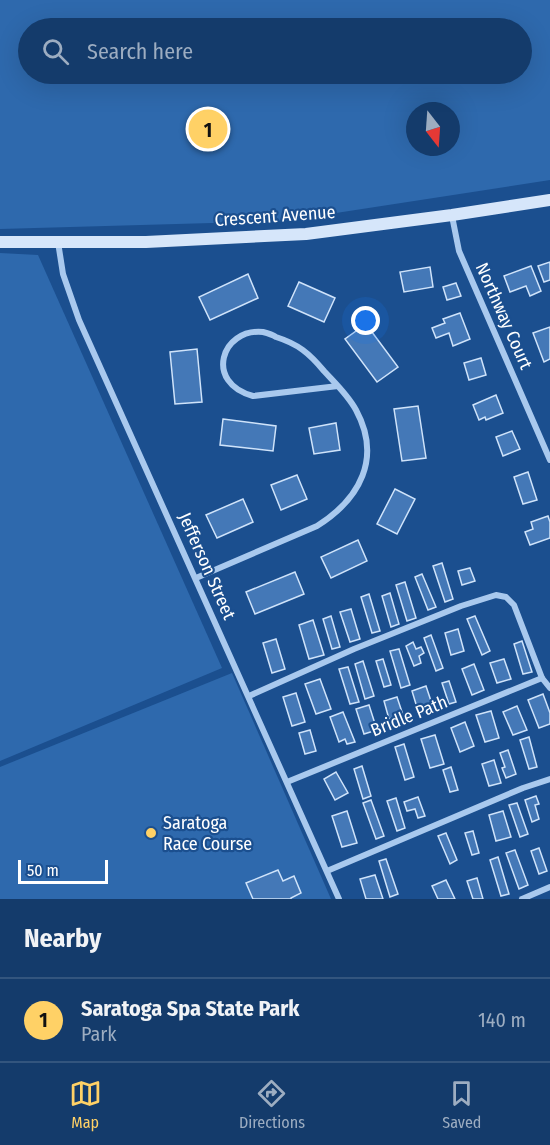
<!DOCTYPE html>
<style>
:root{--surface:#143b6b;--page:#1d4271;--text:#f1f3f6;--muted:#9dadc1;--line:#33557e;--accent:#ffd166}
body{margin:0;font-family:"Fira Sans Condensed",sans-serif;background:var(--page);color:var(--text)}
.compass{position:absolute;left:406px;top:102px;width:54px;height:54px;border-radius:50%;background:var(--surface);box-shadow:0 6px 24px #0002;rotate:163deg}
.scale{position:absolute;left:18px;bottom:15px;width:90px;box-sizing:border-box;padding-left:6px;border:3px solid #fff;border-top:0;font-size:16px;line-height:21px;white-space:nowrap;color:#fff;-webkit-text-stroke:4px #1b4f8f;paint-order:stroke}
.you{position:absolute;left:366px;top:321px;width:21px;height:21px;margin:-15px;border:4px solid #fff;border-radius:50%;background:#1a73e8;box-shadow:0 0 0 9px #1a73e833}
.badge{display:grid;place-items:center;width:39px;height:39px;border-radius:50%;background:var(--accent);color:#111;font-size:20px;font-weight:700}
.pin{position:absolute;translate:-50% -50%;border:3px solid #fff;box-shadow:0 2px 6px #0006}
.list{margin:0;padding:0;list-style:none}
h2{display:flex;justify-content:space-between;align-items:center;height:78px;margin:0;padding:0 24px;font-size:26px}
h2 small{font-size:20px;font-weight:400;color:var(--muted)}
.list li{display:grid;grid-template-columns:39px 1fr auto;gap:18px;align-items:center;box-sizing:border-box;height:84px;padding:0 24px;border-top:2px solid var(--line)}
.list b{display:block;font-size:22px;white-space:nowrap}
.list p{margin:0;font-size:20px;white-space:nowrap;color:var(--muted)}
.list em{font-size:20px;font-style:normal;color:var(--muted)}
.icon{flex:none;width:33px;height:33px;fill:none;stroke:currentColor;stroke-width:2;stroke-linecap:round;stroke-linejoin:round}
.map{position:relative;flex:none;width:550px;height:899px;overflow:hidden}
.search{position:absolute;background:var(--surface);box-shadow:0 6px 24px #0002;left:18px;right:18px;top:18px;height:66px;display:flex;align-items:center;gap:15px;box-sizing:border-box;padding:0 21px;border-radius:33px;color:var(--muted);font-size:22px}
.sheet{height:162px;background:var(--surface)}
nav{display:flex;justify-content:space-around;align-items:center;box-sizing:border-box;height:84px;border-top:2px solid var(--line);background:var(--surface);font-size:16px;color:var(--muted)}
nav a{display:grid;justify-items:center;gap:3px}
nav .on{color:var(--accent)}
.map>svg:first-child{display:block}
.green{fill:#2e69ad;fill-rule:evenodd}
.building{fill:#4478b7;stroke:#cfe3fa;stroke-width:1.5}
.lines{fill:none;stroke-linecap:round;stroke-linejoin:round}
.street{stroke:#a9c9ee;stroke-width:6}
.secondary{stroke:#d6e6fa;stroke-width:12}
.poi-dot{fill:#ffd166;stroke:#1b4f8f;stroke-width:2}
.labels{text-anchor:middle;stroke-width:4.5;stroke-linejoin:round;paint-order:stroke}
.street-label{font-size:18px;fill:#fff;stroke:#1b4f8f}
.poi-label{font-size:18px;fill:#fff;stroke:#1b4f8f;text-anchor:start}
</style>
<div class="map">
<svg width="550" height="899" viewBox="0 0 550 899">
<rect width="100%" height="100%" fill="#1b4f8f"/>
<g class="green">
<path d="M 0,0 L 550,0 L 550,180 L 284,221 L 0,229 ZM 522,28 L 522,74 L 28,74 L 28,28 ZM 415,111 L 451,111 L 451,147 L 415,147 Z"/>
<path d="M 0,253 L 38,255 L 222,668 L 0,761 Z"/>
<path d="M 232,673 L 331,899 L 0,899 L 0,767 Z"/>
</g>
<g class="building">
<path d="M 550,262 L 550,280 L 544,282 L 538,266 Z"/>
<path d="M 531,266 L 541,291 L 530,296 L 526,286 L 510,292 L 504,276 Z"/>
<path d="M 430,267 L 433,287 L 404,292 L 400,272 Z"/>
<path d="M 248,274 L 258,298 L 210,320 L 199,297 Z"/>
<path d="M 299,282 L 335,298 L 324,322 L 288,306 Z"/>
<path d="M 456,283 L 461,296 L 447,300 L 443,287 Z"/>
<path d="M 460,313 L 470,339 L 453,346 L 449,333 L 436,338 L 432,328 L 445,323 L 443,319 Z"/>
<path d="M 366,324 L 398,367 L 377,382 L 345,339 Z"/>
<path d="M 550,327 L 550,359 L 544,362 L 533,333 Z"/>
<path d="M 197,349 L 202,402 L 175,404 L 170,352 Z"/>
<path d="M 481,358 L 486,375 L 469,380 L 464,363 Z"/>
<path d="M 496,395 L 503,413 L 486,420 L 485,417 L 479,420 L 473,405 Z"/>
<path d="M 418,406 L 426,458 L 402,461 L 394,409 Z"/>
<path d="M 223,419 L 276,426 L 273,451 L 220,445 Z"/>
<path d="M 336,423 L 340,450 L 314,454 L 309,428 Z"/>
<path d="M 512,431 L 520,449 L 503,456 L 496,437 Z"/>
<path d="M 528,472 L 537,500 L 523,504 L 514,477 Z"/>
<path d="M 297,475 L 307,499 L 281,510 L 271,485 Z"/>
<path d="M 395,489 L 415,499 L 397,534 L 377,524 Z"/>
<path d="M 243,499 L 253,522 L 217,538 L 206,515 Z"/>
<path d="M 548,516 L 550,522 L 550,538 L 530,545 L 525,532 L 533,529 L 531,522 Z"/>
<path d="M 358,540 L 367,561 L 331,578 L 321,557 Z"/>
<path d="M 442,563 L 453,599 L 445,602 L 433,566 Z"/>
<path d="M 470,568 L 475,581 L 462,585 L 458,571 Z"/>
<path d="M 295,572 L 304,594 L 255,614 L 246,592 Z"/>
<path d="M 422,574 L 436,607 L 428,610 L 415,577 Z"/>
<path d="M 405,582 L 416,618 L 407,621 L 396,585 Z"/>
<path d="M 390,593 L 399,624 L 391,627 L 382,596 Z"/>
<path d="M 369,594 L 380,631 L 372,633 L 361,597 Z"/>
<path d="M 351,609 L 360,639 L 350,642 L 340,612 Z"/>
<path d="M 331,616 L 340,647 L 332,649 L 323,619 Z"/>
<path d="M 475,616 L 490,651 L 482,655 L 467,619 Z"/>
<path d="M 313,620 L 324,655 L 309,659 L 299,625 Z"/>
<path d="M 458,629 L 464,651 L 451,655 L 445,633 Z"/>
<path d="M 431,635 L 443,668 L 436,671 L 424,638 Z"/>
<path d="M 276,639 L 285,669 L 272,673 L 263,643 Z"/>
<path d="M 522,641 L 532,672 L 523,674 L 514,644 Z"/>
<path d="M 413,642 L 416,649 L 421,647 L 424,653 L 419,656 L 421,663 L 414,666 L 406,646 Z"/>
<path d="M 399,649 L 410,685 L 401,688 L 390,651 Z"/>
<path d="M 383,659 L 391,685 L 384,687 L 376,661 Z"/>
<path d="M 504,659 L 511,679 L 497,683 L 490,663 Z"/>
<path d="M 363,661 L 374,696 L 365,699 L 355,664 Z"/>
<path d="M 474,664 L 484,690 L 472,695 L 462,669 Z"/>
<path d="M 348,667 L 359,702 L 350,704 L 339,669 Z"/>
<path d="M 320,679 L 331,709 L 316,714 L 305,684 Z"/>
<path d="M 449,681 L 456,702 L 449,704 L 442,683 Z"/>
<path d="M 426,686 L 434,710 L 419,714 L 412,691 Z"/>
<path d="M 296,693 L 305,722 L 292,726 L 283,697 Z"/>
<path d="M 543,694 L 550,713 L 550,724 L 539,728 L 528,700 Z"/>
<path d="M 397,697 L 403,715 L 389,719 L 384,701 Z"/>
<path d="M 369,705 L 377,730 L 364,734 L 356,709 Z"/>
<path d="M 517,706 L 527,730 L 513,735 L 503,712 Z"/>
<path d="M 491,711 L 499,738 L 485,742 L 476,715 Z"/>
<path d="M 343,712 L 355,742 L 347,744 L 345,739 L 339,742 L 330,717 Z"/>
<path d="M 465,722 L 474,746 L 460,752 L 451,728 Z"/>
<path d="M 310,730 L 316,751 L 305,754 L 299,733 Z"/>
<path d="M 435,735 L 444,764 L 430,768 L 421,739 Z"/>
<path d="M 529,737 L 537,767 L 529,769 L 520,740 Z"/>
<path d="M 404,744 L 414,777 L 405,780 L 395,747 Z"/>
<path d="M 508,750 L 516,774 L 506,778 L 502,768 L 505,767 L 500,753 Z"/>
<path d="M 494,760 L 501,783 L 489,786 L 482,764 Z"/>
<path d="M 362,766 L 371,796 L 363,799 L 354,769 Z"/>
<path d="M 451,767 L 458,790 L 450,792 L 443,770 Z"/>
<path d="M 336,772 L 348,793 L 335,800 L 324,779 Z"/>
<path d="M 536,796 L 539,804 L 535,805 L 539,819 L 532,822 L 525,800 Z"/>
<path d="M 418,797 L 425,816 L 418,818 L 415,809 L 407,811 L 404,802 Z"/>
<path d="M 396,798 L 405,828 L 397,831 L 387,801 Z"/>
<path d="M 371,800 L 384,836 L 376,839 L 363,803 Z"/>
<path d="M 517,803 L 528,834 L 520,837 L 509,805 Z"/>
<path d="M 347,811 L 357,843 L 342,847 L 332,816 Z"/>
<path d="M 503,811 L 511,837 L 496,841 L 489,815 Z"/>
<path d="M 473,831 L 479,853 L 472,855 L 465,833 Z"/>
<path d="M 446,833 L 457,860 L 450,864 L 438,836 Z"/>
<path d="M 539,848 L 547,871 L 539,874 L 531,851 Z"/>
<path d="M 515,850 L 528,885 L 519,889 L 506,853 Z"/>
<path d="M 498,857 L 509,894 L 501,896 L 490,860 Z"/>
<path d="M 386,859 L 398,894 L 390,897 L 379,861 Z"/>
<path d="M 278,870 L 283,881 L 294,876 L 301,893 L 291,898 L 291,899 L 253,899 L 246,883 Z"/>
<path d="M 375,875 L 383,899 L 366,899 L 360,879 Z"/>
<path d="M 477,878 L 483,899 L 473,899 L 467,881 Z"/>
<path d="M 446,880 L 455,899 L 438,899 L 432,886 Z"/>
</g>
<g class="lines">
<g class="street">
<path d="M 452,216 L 459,251 L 550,460"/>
<path d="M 58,242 L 63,274 L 79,320 L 339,899"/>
<path d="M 196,578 L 317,526 C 360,499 382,458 356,410 C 348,395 335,383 324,371 C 309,353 298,344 276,337 C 273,335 267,333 263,332 C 221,328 204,383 253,396 L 338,386"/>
<path d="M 249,696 L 354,649 L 461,606 L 496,595 L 506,597 L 514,605 L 542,678 L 550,688"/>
<path d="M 287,782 L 542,678"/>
<path d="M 327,871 L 523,788 L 550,779"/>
<path d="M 522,899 L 550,887"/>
</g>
<path class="secondary" d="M 0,242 L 146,242 L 306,234 L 452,215 L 550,200"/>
</g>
<circle class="poi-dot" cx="151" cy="833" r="6"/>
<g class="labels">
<g class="street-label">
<text transform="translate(275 216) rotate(-4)" y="6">Crescent Avenue</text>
<text transform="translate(504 316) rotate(66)" y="6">Northway Court</text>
<text transform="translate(207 566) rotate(66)" y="6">Jefferson Street</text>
<text transform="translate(409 716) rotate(-22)" y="6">Bridle Path</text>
</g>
<g class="poi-label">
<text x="163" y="829">Saratoga<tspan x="163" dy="21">Race Course</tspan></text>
</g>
</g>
</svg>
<svg class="compass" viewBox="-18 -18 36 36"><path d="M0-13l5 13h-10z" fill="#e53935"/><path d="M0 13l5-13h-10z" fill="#9dadc1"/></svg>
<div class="scale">50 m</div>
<div class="you"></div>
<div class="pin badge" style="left:208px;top:129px">1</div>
<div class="search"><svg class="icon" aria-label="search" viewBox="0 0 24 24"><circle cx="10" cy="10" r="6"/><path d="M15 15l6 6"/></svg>Search here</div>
</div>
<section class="sheet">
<h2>Nearby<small></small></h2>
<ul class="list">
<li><span class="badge">1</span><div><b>Saratoga Spa State Park</b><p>Park</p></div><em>140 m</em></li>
</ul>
</section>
<nav>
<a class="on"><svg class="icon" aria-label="map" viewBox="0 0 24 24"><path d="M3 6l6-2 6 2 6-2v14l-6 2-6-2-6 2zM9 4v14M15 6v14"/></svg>Map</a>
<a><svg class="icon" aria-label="directions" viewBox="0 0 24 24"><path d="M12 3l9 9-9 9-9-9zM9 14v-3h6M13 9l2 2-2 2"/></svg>Directions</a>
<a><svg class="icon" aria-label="saved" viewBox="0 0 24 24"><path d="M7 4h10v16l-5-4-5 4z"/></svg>Saved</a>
</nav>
